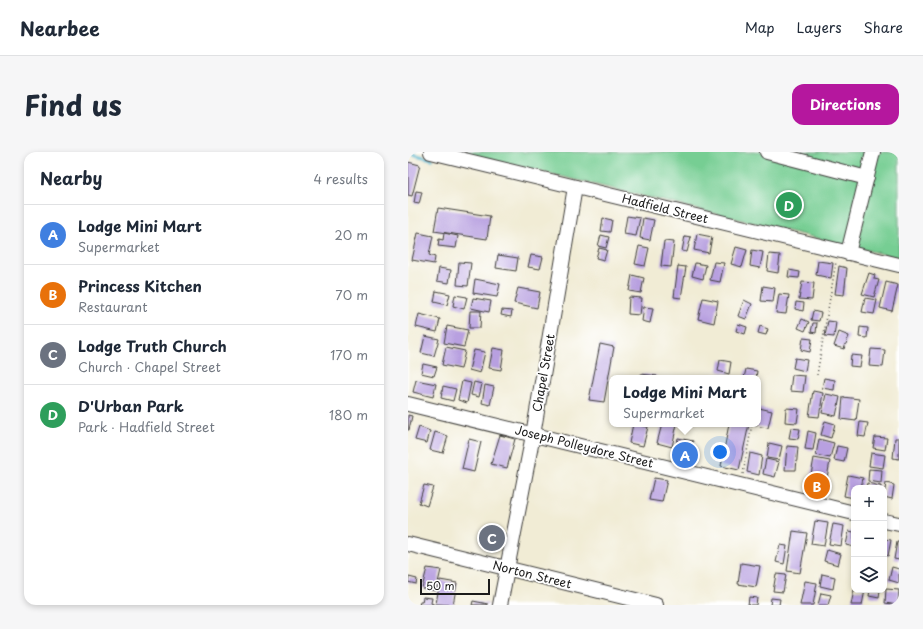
<!DOCTYPE html>
<meta charset="utf-8">
<style>
:root{--surface:#fff;--page:#f6f6f7;--text:#1f2937;--muted:#747a83;--line:#e0e1e3;--accent:#b5179e}
body{margin:0;font-family:"Playpen Sans",sans-serif;background:var(--page);color:var(--text)}
.controls{position:absolute;right:12px;bottom:12px;display:grid;overflow:hidden;border-radius:8px;box-shadow:0 2px 6px #0003}
.controls button{width:36px;height:36px;display:grid;place-items:center;padding:0;border:0;border-bottom:1px solid var(--line);background:var(--surface);color:var(--text);font:20px sans-serif}
.scale{position:absolute;left:12px;bottom:10px;width:70px;box-sizing:border-box;padding-left:4px;border:2px solid #1c1c1c;border-top:0;font-size:11px;line-height:14px;white-space:nowrap;color:#1c1c1c;-webkit-text-stroke:3px #fff;paint-order:stroke}
.you{position:absolute;left:312px;top:300px;width:14px;height:14px;margin:-10px;border:3px solid #fff;border-radius:50%;background:#1a73e8;box-shadow:0 0 0 6px #1a73e833}
.badge{display:grid;place-items:center;width:26px;height:26px;border-radius:50%;background:var(--accent);color:#fff;font-size:13px;font-weight:700}
.pin{position:absolute;translate:-50% -50%;border:2px solid #fff;box-shadow:0 1px 4px #0006}
.popup{position:absolute;left:201px;top:223px;width:152px;height:52px;box-sizing:border-box;display:grid;place-content:center;border-radius:8px;background:var(--surface);filter:drop-shadow(0 1px 3px #0005);font-size:13px;white-space:nowrap;color:var(--muted)}
.popup b{font-size:15px;color:var(--text)}
.popup::after{content:'';position:absolute;left:50%;top:100%;margin-left:-8px;border:8px solid transparent;border-top-color:var(--surface)}
.list{margin:0;padding:0;list-style:none}
h2{display:flex;justify-content:space-between;align-items:center;height:52px;margin:0;padding:0 16px;font-size:17px}
h2 small{font-size:13px;font-weight:400;color:var(--muted)}
.list li{display:grid;grid-template-columns:26px 1fr auto;gap:12px;align-items:center;box-sizing:border-box;height:60px;padding:0 16px;border-top:1px solid var(--line)}
.list b{display:block;font-size:15px;white-space:nowrap}
.list p{margin:0;font-size:13px;white-space:nowrap;color:var(--muted)}
.list em{font-size:13px;font-style:normal;color:var(--muted)}
.icon{flex:none;width:22px;height:22px;fill:none;stroke:currentColor;stroke-width:2;stroke-linecap:round;stroke-linejoin:round}
.map{position:relative;flex:none;width:491px;height:453px;overflow:hidden;border-radius:12px}
header{display:flex;align-items:center;gap:24px;box-sizing:border-box;height:56px;padding:0 20px;background:var(--surface);border-bottom:1px solid var(--line)}
header strong{font-size:19px}
nav{display:flex;gap:22px;margin-inline-start:auto;font-size:14px}
.intro{display:flex;align-items:center;justify-content:space-between;box-sizing:border-box;height:96px;padding:0 24px}
h1{margin:0;font-size:28px}
.button{padding:10px 18px;border-radius:12px;background:var(--accent);color:#fff;font-size:14px;font-weight:700}
main{display:flex;gap:24px;padding:0 24px}
aside{flex:1;background:var(--surface);border-radius:12px;box-shadow:0 2px 6px #0003}
.map>svg:first-child{display:block}
.green{fill:#76ce93;stroke:#497558}
.lines{fill:none;stroke-linecap:round;stroke-linejoin:round}
.stream{stroke:#53b7d2;stroke-width:3}
.building{fill:#b8a0e0}
.minor-casing{stroke:#3c3b38;stroke-width:16}
.path{stroke:#3c3b38;stroke-width:1.5;stroke-dasharray:1 3;stroke-linecap:butt}
.minor{stroke:#fff;stroke-width:14}
.labels{text-anchor:middle;stroke-width:3.5;stroke-linejoin:round;paint-order:stroke}
.street-label{font-size:12px;fill:#1c1c1c;stroke:#fff}
</style>
<header>
<strong>Nearbee</strong>
<nav><a>Map</a><a>Layers</a><a>Share</a></nav>
</header>
<div class="intro"><h1>Find us</h1><a class="button">Directions</a></div>
<main>
<aside>
<h2>Nearby<small>4 results</small></h2>
<ul class="list">
<li><span class="badge" style="background:#3f7fe0">A</span><div><b>Lodge Mini Mart</b><p>Supermarket</p></div><em>20 m</em></li>
<li><span class="badge" style="background:#e8710a">B</span><div><b>Princess Kitchen</b><p>Restaurant</p></div><em>70 m</em></li>
<li><span class="badge" style="background:#6b7280">C</span><div><b>Lodge Truth Church</b><p>Church · Chapel Street</p></div><em>170 m</em></li>
<li><span class="badge" style="background:#2e9e5b">D</span><div><b>D'Urban Park</b><p>Park · Hadfield Street</p></div><em>180 m</em></li>
</ul>
</aside>
<div class="map">
<svg width="491" height="453" viewBox="0 0 491 453">
<rect width="100%" height="100%" fill="#fff"/>
<filter id="ink" filterUnits="userSpaceOnUse"><feTurbulence type="fractalNoise" baseFrequency=".025" numOctaves="2"/><feDisplacementMap in="SourceGraphic" scale="8" xChannelSelector="R" yChannelSelector="G"/><feConvolveMatrix kernelMatrix="1 2 1 2 8 2 1 2 1" color-interpolation-filters="sRGB"/></filter>
<filter id="wash" filterUnits="userSpaceOnUse"><feTurbulence type="fractalNoise" baseFrequency=".012" numOctaves="4" result="noise"/><feDisplacementMap in="SourceGraphic" scale="16" xChannelSelector="R" yChannelSelector="G"/><feGaussianBlur stdDeviation="0.9" result="paint"/><feColorMatrix in="noise" values="0 0 0 0 0 0 0 0 0 0 0 0 0 0 0 0 0 1.4 0 .05"/><feComposite in="paint" operator="in"/></filter>
<g filter="url(#wash)">
<rect width="100%" height="100%" fill="#f1ecd5"/>
<path class="green" d="M 52,0 L 491,0 L 491,106 Z"/>
<g class="lines">
<path class="stream" d="M 0,1 L 24,7"/>
</g>
<g id="blocks">
<g class="building">
<path d="M 0,10 L 12,13 L 4,44 L 0,43 Z"/>
<path d="M 8,39 L 14,40 L 11,52 L 6,51 Z"/>
<path d="M 30,56 L 82,64 L 79,87 L 26,79 Z"/>
<path d="M 219,64 L 232,66 L 228,84 L 216,82 Z"/>
<path d="M 195,66 L 204,68 L 202,80 L 193,79 Z"/>
<path d="M 235,66 L 246,68 L 242,88 L 232,86 Z"/>
<path d="M 10,81 L 25,84 L 21,103 L 27,105 L 26,112 L 4,108 Z"/>
<path d="M 36,81 L 50,84 L 48,96 L 30,94 L 31,87 L 35,88 Z"/>
<path d="M 289,82 L 304,85 L 301,101 L 286,98 Z"/>
<path d="M 193,83 L 201,85 L 198,96 L 190,94 Z"/>
<path d="M 277,84 L 283,85 L 279,100 L 274,99 Z"/>
<path d="M 256,89 L 266,90 L 263,115 L 253,114 Z"/>
<path d="M 231,94 L 241,96 L 237,114 L 227,112 Z"/>
<path d="M 328,95 L 339,98 L 334,115 L 323,112 Z"/>
<path d="M 191,96 L 199,98 L 196,108 L 188,106 Z"/>
<path d="M 344,98 L 355,100 L 352,116 L 342,114 Z"/>
<path d="M 361,102 L 372,103 L 370,121 L 359,119 Z"/>
<path d="M 90,103 L 110,106 L 108,119 L 88,116 Z"/>
<path d="M 123,103 L 135,105 L 132,117 L 120,115 Z"/>
<path d="M 410,109 L 425,111 L 423,126 L 408,123 Z"/>
<path d="M 51,110 L 63,111 L 60,134 L 49,133 Z"/>
<path d="M 306,110 L 316,111 L 312,130 L 302,128 Z"/>
<path d="M 287,111 L 298,113 L 295,127 L 284,124 Z"/>
<path d="M 270,114 L 278,115 L 273,146 L 266,145 Z"/>
<path d="M 431,114 L 439,116 L 436,143 L 427,142 Z"/>
<path d="M 31,116 L 43,118 L 41,131 L 29,129 Z"/>
<path d="M 381,118 L 392,120 L 391,126 L 380,125 Z"/>
<path d="M 461,121 L 467,123 L 466,127 L 471,128 L 466,145 L 454,142 Z"/>
<path d="M 224,123 L 236,126 L 233,141 L 221,139 Z"/>
<path d="M 67,127 L 92,132 L 89,145 L 65,141 Z"/>
<path d="M 394,130 L 406,131 L 404,148 L 391,147 Z"/>
<path d="M 478,130 L 490,133 L 484,159 L 472,156 Z"/>
<path d="M 355,134 L 367,136 L 365,150 L 353,149 Z"/>
<path d="M 110,136 L 132,140 L 129,156 L 106,151 Z"/>
<path d="M 28,139 L 42,142 L 39,153 L 26,150 Z"/>
<path d="M 371,142 L 381,143 L 378,162 L 368,161 Z"/>
<path d="M 47,143 L 59,145 L 56,157 L 45,154 Z"/>
<path d="M 221,145 L 234,146 L 232,163 L 220,162 Z"/>
<path d="M 65,146 L 83,149 L 81,160 L 63,156 Z"/>
<path d="M 295,146 L 310,149 L 306,171 L 290,167 Z"/>
<path d="M 457,146 L 469,148 L 466,162 L 454,160 Z"/>
<path d="M 336,148 L 344,152 L 338,167 L 330,164 Z"/>
<path d="M 388,150 L 396,151 L 395,159 L 387,157 Z"/>
<path d="M 236,155 L 245,156 L 242,171 L 234,169 Z"/>
<path d="M 94,158 L 104,159 L 103,165 L 93,163 Z"/>
<path d="M 62,159 L 73,159 L 72,176 L 61,176 Z"/>
<path d="M 405,159 L 413,161 L 411,169 L 403,168 Z"/>
<path d="M 11,162 L 32,167 L 29,180 L 8,175 Z"/>
<path d="M 394,167 L 401,170 L 397,179 L 390,176 Z"/>
<path d="M 420,169 L 428,170 L 426,185 L 417,184 Z"/>
<path d="M 405,171 L 409,171 L 408,181 L 403,180 Z"/>
<path d="M 330,172 L 339,175 L 337,182 L 328,179 Z"/>
<path d="M 39,174 L 60,178 L 56,195 L 36,191 Z"/>
<path d="M 352,174 L 360,177 L 358,183 L 350,181 Z"/>
<path d="M 452,175 L 460,176 L 459,186 L 451,185 Z"/>
<path d="M 431,180 L 441,184 L 436,197 L 426,194 Z"/>
<path d="M 17,184 L 31,187 L 26,204 L 13,201 Z"/>
<path d="M 395,186 L 404,187 L 402,200 L 393,198 Z"/>
<path d="M 192,192 L 206,195 L 196,250 L 181,248 Z"/>
<path d="M 38,195 L 57,199 L 53,217 L 34,213 Z"/>
<path d="M 85,196 L 96,198 L 93,218 L 81,216 Z"/>
<path d="M 463,197 L 477,198 L 475,215 L 461,214 Z"/>
<path d="M 66,198 L 77,200 L 72,221 L 61,218 Z"/>
<path d="M 443,203 L 454,204 L 452,215 L 442,214 Z"/>
<path d="M 387,206 L 399,208 L 397,219 L 385,216 Z"/>
<path d="M 312,208 L 323,210 L 321,222 L 310,219 Z"/>
<path d="M 15,212 L 29,215 L 26,224 L 13,221 Z"/>
<path d="M 338,217 L 349,219 L 348,226 L 336,226 Z"/>
<path d="M 233,222 L 249,224 L 248,226 L 232,226 Z"/>
<path d="M 384,223 L 397,224 L 395,240 L 382,239 Z"/>
<path d="M 416,226 L 427,228 L 426,238 L 414,236 Z"/>
<path d="M 8,228 L 28,232 L 25,245 L 5,240 Z"/>
<path d="M 54,229 L 63,231 L 59,251 L 50,248 Z"/>
<path d="M 66,230 L 74,232 L 71,245 L 63,243 Z"/>
<path d="M 77,233 L 86,235 L 82,253 L 74,251 Z"/>
<path d="M 35,234 L 48,237 L 45,249 L 33,246 Z"/>
<path d="M 405,239 L 415,241 L 411,265 L 401,264 Z"/>
<path d="M 418,242 L 432,245 L 428,264 L 414,261 Z"/>
<path d="M 435,245 L 451,247 L 448,269 L 433,267 Z"/>
<path d="M 351,256 L 364,259 L 360,276 L 347,274 L 348,272 L 350,272 Z"/>
<path d="M 378,256 L 391,257 L 389,271 L 377,270 Z"/>
<path d="M 0,263 L 4,264 L 1,278 L 0,278 Z"/>
<path d="M 417,269 L 427,272 L 423,286 L 413,283 Z"/>
<path d="M 452,270 L 460,271 L 457,285 L 450,284 Z"/>
<path d="M 225,272 L 240,275 L 235,294 L 221,291 Z"/>
<path d="M 254,272 L 269,272 L 264,295 L 249,291 Z"/>
<path d="M 321,272 L 341,272 L 331,318 L 313,314 Z"/>
<path d="M 11,275 L 22,279 L 19,291 L 7,288 Z"/>
<path d="M 383,276 L 392,277 L 390,287 L 381,286 Z"/>
<path d="M 400,279 L 408,281 L 405,298 L 397,297 Z"/>
<path d="M 27,280 L 40,284 L 35,301 L 22,298 Z"/>
<path d="M 92,283 L 107,287 L 99,316 L 83,312 Z"/>
<path d="M 467,285 L 479,286 L 477,298 L 465,296 Z"/>
<path d="M 270,286 L 285,289 L 281,306 L 266,302 Z"/>
<path d="M 487,286 L 491,286 L 491,307 L 485,306 Z"/>
<path d="M 61,287 L 73,290 L 66,320 L 54,317 Z"/>
<path d="M 411,287 L 426,291 L 422,306 L 408,303 Z"/>
<path d="M 361,291 L 374,294 L 371,308 L 359,306 Z"/>
<path d="M 379,294 L 390,295 L 388,318 L 377,318 Z"/>
<path d="M 429,294 L 439,296 L 436,310 L 426,308 Z"/>
<path d="M 342,301 L 354,304 L 351,323 L 339,320 Z"/>
<path d="M 463,301 L 477,303 L 475,316 L 461,314 Z"/>
<path d="M 406,306 L 422,309 L 417,337 L 401,334 Z"/>
<path d="M 358,307 L 371,310 L 367,325 L 355,322 Z"/>
<path d="M 461,317 L 474,318 L 473,331 L 460,329 Z"/>
<path d="M 440,323 L 455,326 L 453,336 L 446,336 L 446,346 L 436,344 Z"/>
<path d="M 246,326 L 259,328 L 254,350 L 241,348 Z"/>
<path d="M 459,331 L 473,334 L 473,336 L 458,336 Z"/>
<path d="M 478,331 L 486,333 L 484,347 L 476,345 Z"/>
<path d="M 16,333 L 25,335 L 19,354 L 11,351 Z"/>
<path d="M 407,369 L 420,371 L 416,394 L 403,392 Z"/>
<path d="M 425,372 L 436,374 L 433,394 L 421,392 Z"/>
<path d="M 385,379 L 399,381 L 392,421 L 379,419 Z"/>
<path d="M 441,379 L 446,380 L 446,395 L 438,393 Z"/>
<path d="M 476,387 L 483,388 L 480,404 L 476,403 Z"/>
<path d="M 489,390 L 491,390 L 491,408 L 486,407 Z"/>
<path d="M 372,393 L 379,394 L 376,412 L 368,410 Z"/>
<path d="M 419,398 L 433,402 L 430,413 L 416,409 Z"/>
<path d="M 333,411 L 352,414 L 348,435 L 330,432 Z"/>
<path d="M 484,415 L 491,417 L 491,431 L 481,428 Z"/>
<path d="M 19,416 L 33,418 L 28,439 L 14,436 Z"/>
<path d="M 368,422 L 378,423 L 375,440 L 365,439 Z"/>
<path d="M 414,422 L 427,425 L 425,437 L 412,434 Z"/>
<path d="M 1,425 L 9,427 L 8,432 L 0,430 Z"/>
<path d="M 32,428 L 49,431 L 45,453 L 28,452 Z"/>
<path d="M 397,429 L 409,431 L 405,453 L 392,453 Z"/>
<path d="M 478,437 L 491,438 L 490,453 L 477,451 Z"/>
<path d="M 446,438 L 457,438 L 454,453 L 443,453 Z"/>
<path d="M 462,438 L 472,438 L 471,446 L 461,444 Z"/>
<path d="M 413,441 L 423,443 L 420,453 L 410,453 Z"/>
<path d="M 15,445 L 24,446 L 23,451 L 27,453 L 11,453 L 12,450 L 14,450 Z"/>
<path d="M 341,445 L 349,446 L 348,453 L 340,453 Z"/>
<path d="M 363,446 L 372,447 L 371,453 L 362,453 Z"/>
<path d="M 65,449 L 80,452 L 80,453 L 64,453 Z"/>
</g>
</g>
</g>
<g filter="url(#ink)">
<use href="#blocks" fill-opacity="0" stroke="#3c3b38" stroke-width="1"/>
<g class="lines">
<g class="minor-casing">
<g id="minor">
<path d="M 23,0 L 491,113"/>
<path d="M 359,0 L 459,26"/>
<path d="M 440,101 L 465,0"/>
<path d="M 0,252 L 446,361"/>
<path d="M 476,369 L 491,372"/>
<path d="M 0,392 L 248,453"/>
<path d="M 92,453 L 125,283 L 167,35"/>
</g>
</g>
<g class="path">
<path d="M 409,223 L 428,110"/>
<path d="M 350,245 L 351,245 L 350,249"/>
<path d="M 335,322 L 344,272"/>
</g>
<use href="#minor" class="minor"/>
</g>
</g>
<g class="labels">
<g class="street-label">
<text transform="translate(257 57) rotate(14)" y="4">Hadfield Street</text>
<text transform="translate(136 221) rotate(-80)" y="4">Chapel Street</text>
<text transform="translate(176 295) rotate(14)" y="4">Joseph Polleydore Street</text>
<text transform="translate(124 423) rotate(14)" y="4">Norton Street</text>
</g>
</g>
</svg>
<div class="controls">
<button>+</button>
<button>−</button>
<button><svg class="icon" aria-label="layers" viewBox="0 0 24 24"><path d="M12 4l9 5-9 5-9-5zM3 14l9 5 9-5"/></svg></button>
</div>
<div class="scale">50 m</div>
<div class="you"></div>
<div class="pin badge" style="left:277px;top:303px;background:#3f7fe0">A</div>
<div class="popup"><b>Lodge Mini Mart</b>Supermarket</div>
<div class="pin badge" style="left:409px;top:334px;background:#e8710a">B</div>
<div class="pin badge" style="left:84px;top:386px;background:#6b7280">C</div>
<div class="pin badge" style="left:381px;top:53px;background:#2e9e5b">D</div>
</div>
</main>
